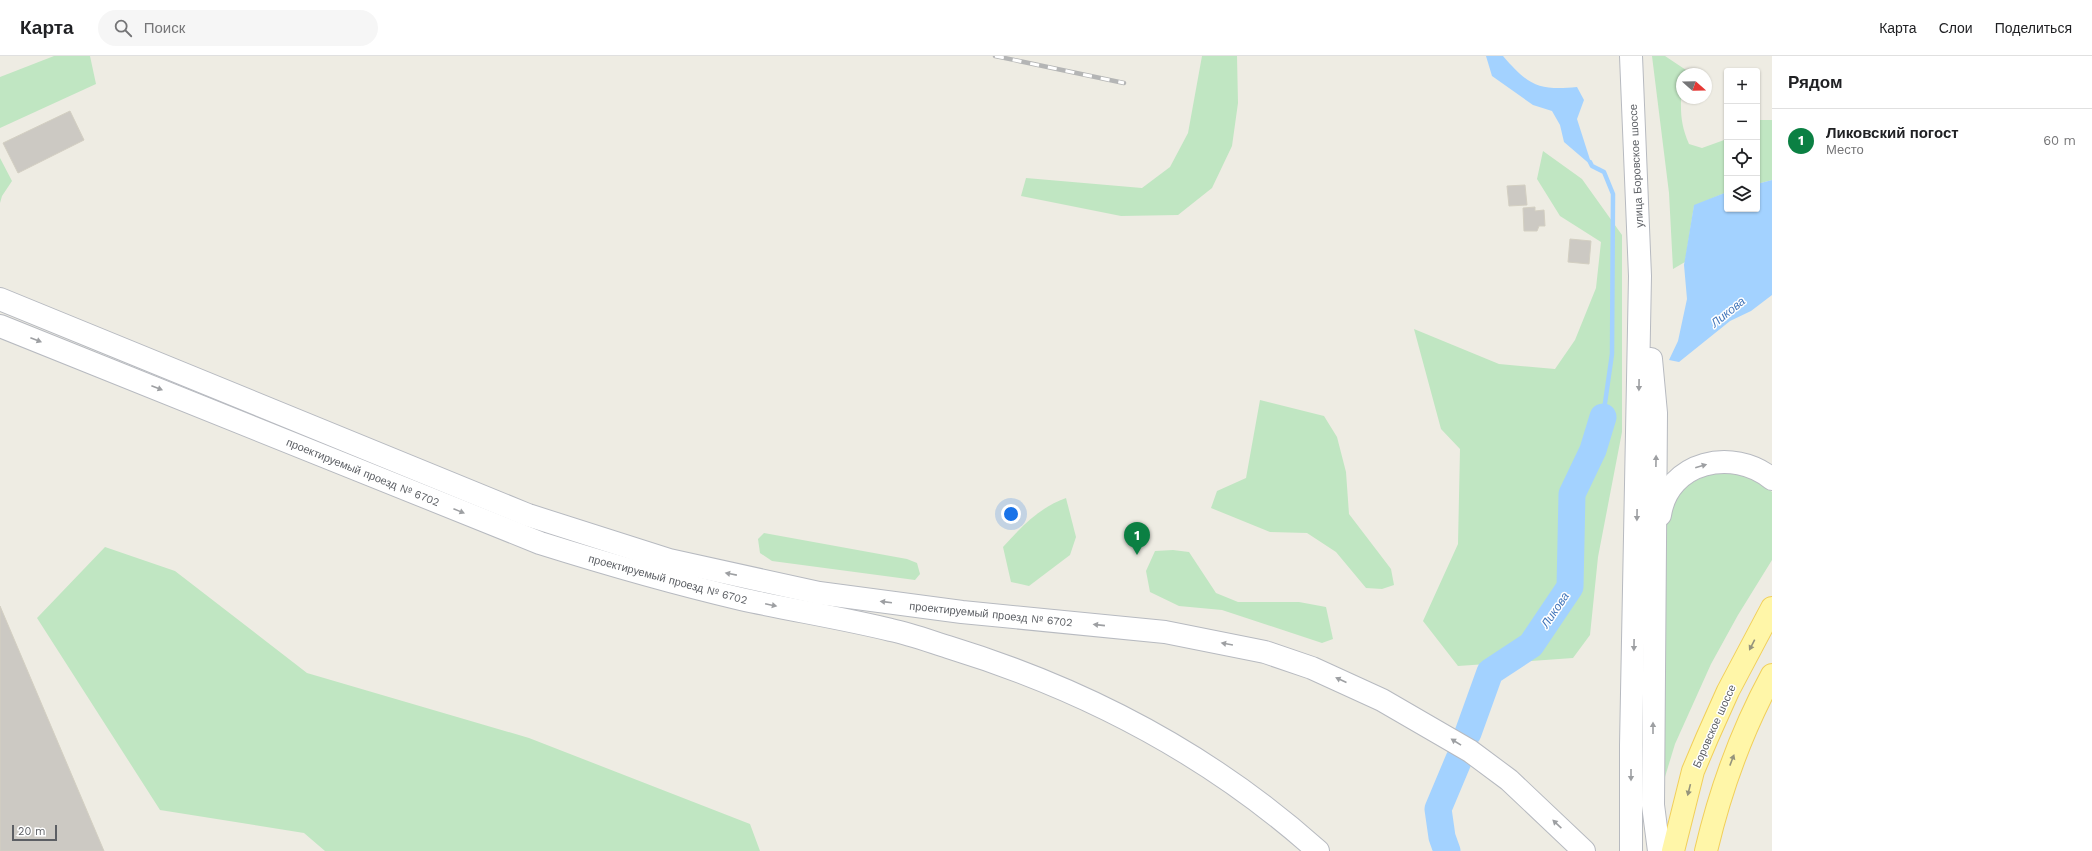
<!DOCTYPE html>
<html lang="ru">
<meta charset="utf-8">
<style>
:root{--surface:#fff;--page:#f6f6f6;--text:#202124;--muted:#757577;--line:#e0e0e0;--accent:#0b8043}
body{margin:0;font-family:"Work Sans",sans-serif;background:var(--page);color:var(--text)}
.controls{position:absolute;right:12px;top:12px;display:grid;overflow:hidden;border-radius:4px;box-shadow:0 1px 3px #0004}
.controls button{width:36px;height:36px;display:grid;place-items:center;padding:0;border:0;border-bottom:1px solid var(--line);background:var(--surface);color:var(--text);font:20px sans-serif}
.compass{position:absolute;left:1676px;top:12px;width:36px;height:36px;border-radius:50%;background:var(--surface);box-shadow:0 1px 3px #0004;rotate:110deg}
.scale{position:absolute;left:12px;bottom:10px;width:45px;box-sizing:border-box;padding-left:4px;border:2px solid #5c5f64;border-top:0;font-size:11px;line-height:14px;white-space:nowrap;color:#5c5f64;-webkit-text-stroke:3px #fff;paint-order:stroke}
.you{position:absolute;left:1011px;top:458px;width:14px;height:14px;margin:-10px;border:3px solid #fff;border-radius:50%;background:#1a73e8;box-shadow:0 0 0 6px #1a73e833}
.badge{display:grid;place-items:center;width:26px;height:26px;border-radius:50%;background:var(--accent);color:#fff;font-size:13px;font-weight:700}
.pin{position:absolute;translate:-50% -33px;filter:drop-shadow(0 1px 2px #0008)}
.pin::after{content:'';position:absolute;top:21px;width:14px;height:12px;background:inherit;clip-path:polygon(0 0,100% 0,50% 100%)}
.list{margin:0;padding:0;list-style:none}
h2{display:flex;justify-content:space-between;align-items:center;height:52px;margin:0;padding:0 16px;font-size:17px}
h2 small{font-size:13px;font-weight:400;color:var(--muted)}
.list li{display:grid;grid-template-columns:26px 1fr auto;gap:12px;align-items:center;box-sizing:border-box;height:64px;padding:0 16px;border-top:1px solid var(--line)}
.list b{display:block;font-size:15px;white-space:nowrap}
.list p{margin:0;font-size:13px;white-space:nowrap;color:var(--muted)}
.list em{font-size:13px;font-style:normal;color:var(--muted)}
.icon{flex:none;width:22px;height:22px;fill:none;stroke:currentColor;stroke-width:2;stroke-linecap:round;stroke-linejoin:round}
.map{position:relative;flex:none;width:1772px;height:795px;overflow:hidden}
header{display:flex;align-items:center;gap:24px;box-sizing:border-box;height:56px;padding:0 20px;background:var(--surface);border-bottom:1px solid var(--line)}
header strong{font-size:19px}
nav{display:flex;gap:22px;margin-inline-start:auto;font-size:14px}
.search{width:280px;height:36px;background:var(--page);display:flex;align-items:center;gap:10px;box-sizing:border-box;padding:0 14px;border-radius:22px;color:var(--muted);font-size:15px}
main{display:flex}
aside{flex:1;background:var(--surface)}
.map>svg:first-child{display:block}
.green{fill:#c0e6c2}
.water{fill:#a3d2ff}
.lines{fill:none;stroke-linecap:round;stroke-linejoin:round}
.stream{stroke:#a3d2ff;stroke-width:4.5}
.river{stroke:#a3d2ff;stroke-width:27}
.building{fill:#ccc9c3;stroke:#d3cfc2}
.secondary-casing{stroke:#b7bac0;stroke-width:24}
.primary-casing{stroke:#f1cf5a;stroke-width:24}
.secondary{stroke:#fff;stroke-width:22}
.primary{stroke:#fff6a8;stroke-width:22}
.rail-casing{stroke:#b4b5b5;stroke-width:4.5}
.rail{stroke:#fff;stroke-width:3;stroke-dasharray:9;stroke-linecap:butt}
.oneway{fill:#9d9fa2}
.oneway2{fill:#95947c}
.labels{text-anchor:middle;stroke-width:3;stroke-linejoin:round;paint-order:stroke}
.street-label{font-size:11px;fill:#5c5f64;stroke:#fff}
.water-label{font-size:12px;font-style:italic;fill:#4276ba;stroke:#fff}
</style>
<header>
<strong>Карта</strong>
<div class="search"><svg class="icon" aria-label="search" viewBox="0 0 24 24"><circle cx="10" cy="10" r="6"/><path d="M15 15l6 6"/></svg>Поиск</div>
<nav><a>Карта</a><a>Слои</a><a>Поделиться</a></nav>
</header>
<main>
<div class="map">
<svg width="1772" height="795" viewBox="0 0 1772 795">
<rect width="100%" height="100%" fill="#eeece3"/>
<g class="green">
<path d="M 54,0 L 90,0 L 96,28 L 0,72 L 0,21 Z"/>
<path d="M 1202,0 L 1237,0 L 1238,47 L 1232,90 L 1212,132 L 1178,159 L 1121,160 L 1021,140 L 1026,122 L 1142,132 L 1170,111 L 1188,77 Z"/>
<path d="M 1652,0 L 1665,0 L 1686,14 L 1687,18 L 1682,18 C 1682,46 1677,60 1689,88 L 1702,92 L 1727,83 L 1727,136 L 1694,150 L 1685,206 L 1673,213 L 1669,137 Z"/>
<path d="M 1757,64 L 1772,64 L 1772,124 L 1757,128 Z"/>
<path d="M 1543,95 L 1582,123 L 1622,179 L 1622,376 L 1598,501 L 1590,579 L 1573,602 L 1458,610 L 1423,565 L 1458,488 L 1460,393 L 1441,373 L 1414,273 L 1499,308 L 1555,313 L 1575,284 L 1596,232 L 1601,186 L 1560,160 L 1537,123 Z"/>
<path d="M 0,102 L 12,125 L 2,140 L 0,147 Z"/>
<path d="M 1260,344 L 1324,360 L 1337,381 L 1346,416 L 1349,458 L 1391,513 L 1394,529 L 1382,533 L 1366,532 L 1336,496 L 1307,477 L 1270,476 L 1211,452 L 1217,435 L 1246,422 Z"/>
<path d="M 1717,416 C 1738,416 1756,420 1772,436 L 1772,504 L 1738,559 L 1711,608 L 1675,688 L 1661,734 L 1665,461 C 1680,433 1687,426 1717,416 Z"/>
<path d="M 1066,442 L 1076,481 L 1070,499 L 1029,530 L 1011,526 L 1003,491 C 1021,471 1040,451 1066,442 Z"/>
<path d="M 764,477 L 907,503 L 917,507 L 920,518 L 915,524 L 772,505 L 760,497 L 758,483 Z"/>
<path d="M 105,491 L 175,515 L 307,617 L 529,682 L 750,768 L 760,795 L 325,795 L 304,777 L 160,754 L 37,562 Z"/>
<path d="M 1173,494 L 1189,496 L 1216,537 L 1238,546 L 1299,546 L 1326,551 L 1333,583 L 1322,587 L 1222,554 L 1179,550 L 1150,536 L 1146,515 L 1155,495 Z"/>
</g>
<g class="water">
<path d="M 1486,0 L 1503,0 C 1528,29 1539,35 1577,31 L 1584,44 L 1577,63 L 1592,110 L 1564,86 L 1560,69 L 1552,55 L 1533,49 L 1492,20 Z"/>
<path d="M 1772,124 L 1772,239 L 1751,255 L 1730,265 L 1679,306 L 1669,304 L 1678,285 L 1687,243 L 1684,209 L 1694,149 L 1727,136 L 1727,153 L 1757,153 L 1757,128 Z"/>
</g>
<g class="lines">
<path class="stream" d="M 1590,106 L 1592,110 L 1604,116 L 1613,138 L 1612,298 L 1603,361"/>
<g class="river">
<path d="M 1468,677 L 1490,616 L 1531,589 L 1570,531 L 1572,438 L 1593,394 L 1603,361"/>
<path d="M 1447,795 L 1442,781 L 1438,753 L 1459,703"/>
</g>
</g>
<g class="building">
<path d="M 70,55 L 84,84 L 18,117 L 3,87 Z"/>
<path d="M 1525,129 L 1527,149 L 1509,150 L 1507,130 Z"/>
<path d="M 1535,151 L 1535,155 L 1544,154 L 1545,170 L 1539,170 L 1537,175 L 1524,175 L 1523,152 Z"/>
<path d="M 1570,183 L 1591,185 L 1589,208 L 1568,206 Z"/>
<path d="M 0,550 L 104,795 L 0,795 Z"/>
</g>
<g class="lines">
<g class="secondary-casing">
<g id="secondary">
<path d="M 0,243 L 528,459 L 669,504 L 819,537 L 962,556 L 1165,576 L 1265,596 L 1312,612 L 1382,644 L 1470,695 L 1509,724 L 1584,795"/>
<path d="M 0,270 L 540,487 C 607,508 673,527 741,543 C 791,554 842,562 891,574 C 910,578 929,585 948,591 C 1085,633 1211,699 1318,795"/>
<path d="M 1651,303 L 1656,357 L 1653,749 L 1659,795"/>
<path d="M 1660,459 C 1668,405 1733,391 1772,423"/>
<path d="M 1631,795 L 1631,689 L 1640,220 L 1631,0"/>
</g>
</g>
<g class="primary-casing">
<g id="primary">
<path d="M 1673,795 L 1693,715 L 1707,682 L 1728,635 L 1772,552"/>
<path d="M 1706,795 C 1721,731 1741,676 1772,619"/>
</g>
</g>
<use href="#secondary" class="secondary"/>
<use href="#primary" class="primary"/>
<g class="rail-casing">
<path id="rail" d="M 995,0 L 1124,27"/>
</g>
<use href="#rail" class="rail"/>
</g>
<defs><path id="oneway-solid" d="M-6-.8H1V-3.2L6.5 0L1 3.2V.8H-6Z"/></defs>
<g class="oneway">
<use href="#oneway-solid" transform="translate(36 284) rotate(21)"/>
<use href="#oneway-solid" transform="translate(1639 329) rotate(91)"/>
<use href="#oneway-solid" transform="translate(157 332) rotate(21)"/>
<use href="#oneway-solid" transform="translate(1656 405) rotate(-89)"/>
<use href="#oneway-solid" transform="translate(1701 410) rotate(-16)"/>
<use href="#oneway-solid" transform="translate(459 455) rotate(22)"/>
<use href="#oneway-solid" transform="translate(1637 459) rotate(91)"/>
<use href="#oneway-solid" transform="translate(731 518) rotate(-169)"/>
<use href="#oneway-solid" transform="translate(886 546) rotate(-173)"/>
<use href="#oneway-solid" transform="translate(771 549) rotate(12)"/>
<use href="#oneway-solid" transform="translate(1099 569) rotate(-174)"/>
<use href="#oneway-solid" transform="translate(1227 588) rotate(-170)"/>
<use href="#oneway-solid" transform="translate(1634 589) rotate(91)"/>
<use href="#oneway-solid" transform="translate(1341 624) rotate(-156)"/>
<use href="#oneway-solid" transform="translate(1653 672) rotate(-90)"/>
<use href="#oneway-solid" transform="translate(1456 686) rotate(-148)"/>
<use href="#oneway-solid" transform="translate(1631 719) rotate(90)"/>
<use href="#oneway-solid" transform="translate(1557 768) rotate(-137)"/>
</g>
<g class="oneway2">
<use href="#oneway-solid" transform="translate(1752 589) rotate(117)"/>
<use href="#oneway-solid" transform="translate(1732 704) rotate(-69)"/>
<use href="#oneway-solid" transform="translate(1689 734) rotate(104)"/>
</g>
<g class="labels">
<g class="street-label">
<text transform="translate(1636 110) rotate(-93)" y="4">улица Боровское шоссе</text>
<text transform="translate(363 416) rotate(22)" y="4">проектируемый проезд № 6702</text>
<text transform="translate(668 523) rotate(15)" y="4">проектируемый проезд № 6702</text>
<text transform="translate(991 558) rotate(6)" y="4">проектируемый проезд № 6702</text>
<text transform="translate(1714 670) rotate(-66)" y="4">Боровское шоссе</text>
</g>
<g class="water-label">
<text transform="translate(1728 256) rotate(-39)" y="4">Ликова</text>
<text transform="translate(1555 554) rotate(-56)" y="4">Ликова</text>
</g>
</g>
</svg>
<div class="controls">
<button>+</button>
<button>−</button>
<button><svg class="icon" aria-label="locate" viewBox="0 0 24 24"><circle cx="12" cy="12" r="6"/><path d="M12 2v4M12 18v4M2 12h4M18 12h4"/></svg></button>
<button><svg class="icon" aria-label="layers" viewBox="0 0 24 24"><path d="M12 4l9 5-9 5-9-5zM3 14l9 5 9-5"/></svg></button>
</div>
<svg class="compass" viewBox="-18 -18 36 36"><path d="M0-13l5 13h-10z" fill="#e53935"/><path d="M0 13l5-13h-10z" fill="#757577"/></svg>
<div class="scale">20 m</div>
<div class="you"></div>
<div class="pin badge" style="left:1137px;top:499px">1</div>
</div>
<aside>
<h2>Рядом<small></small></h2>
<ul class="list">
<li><span class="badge">1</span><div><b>Ликовский погост</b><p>Место</p></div><em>60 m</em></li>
</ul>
</aside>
</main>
